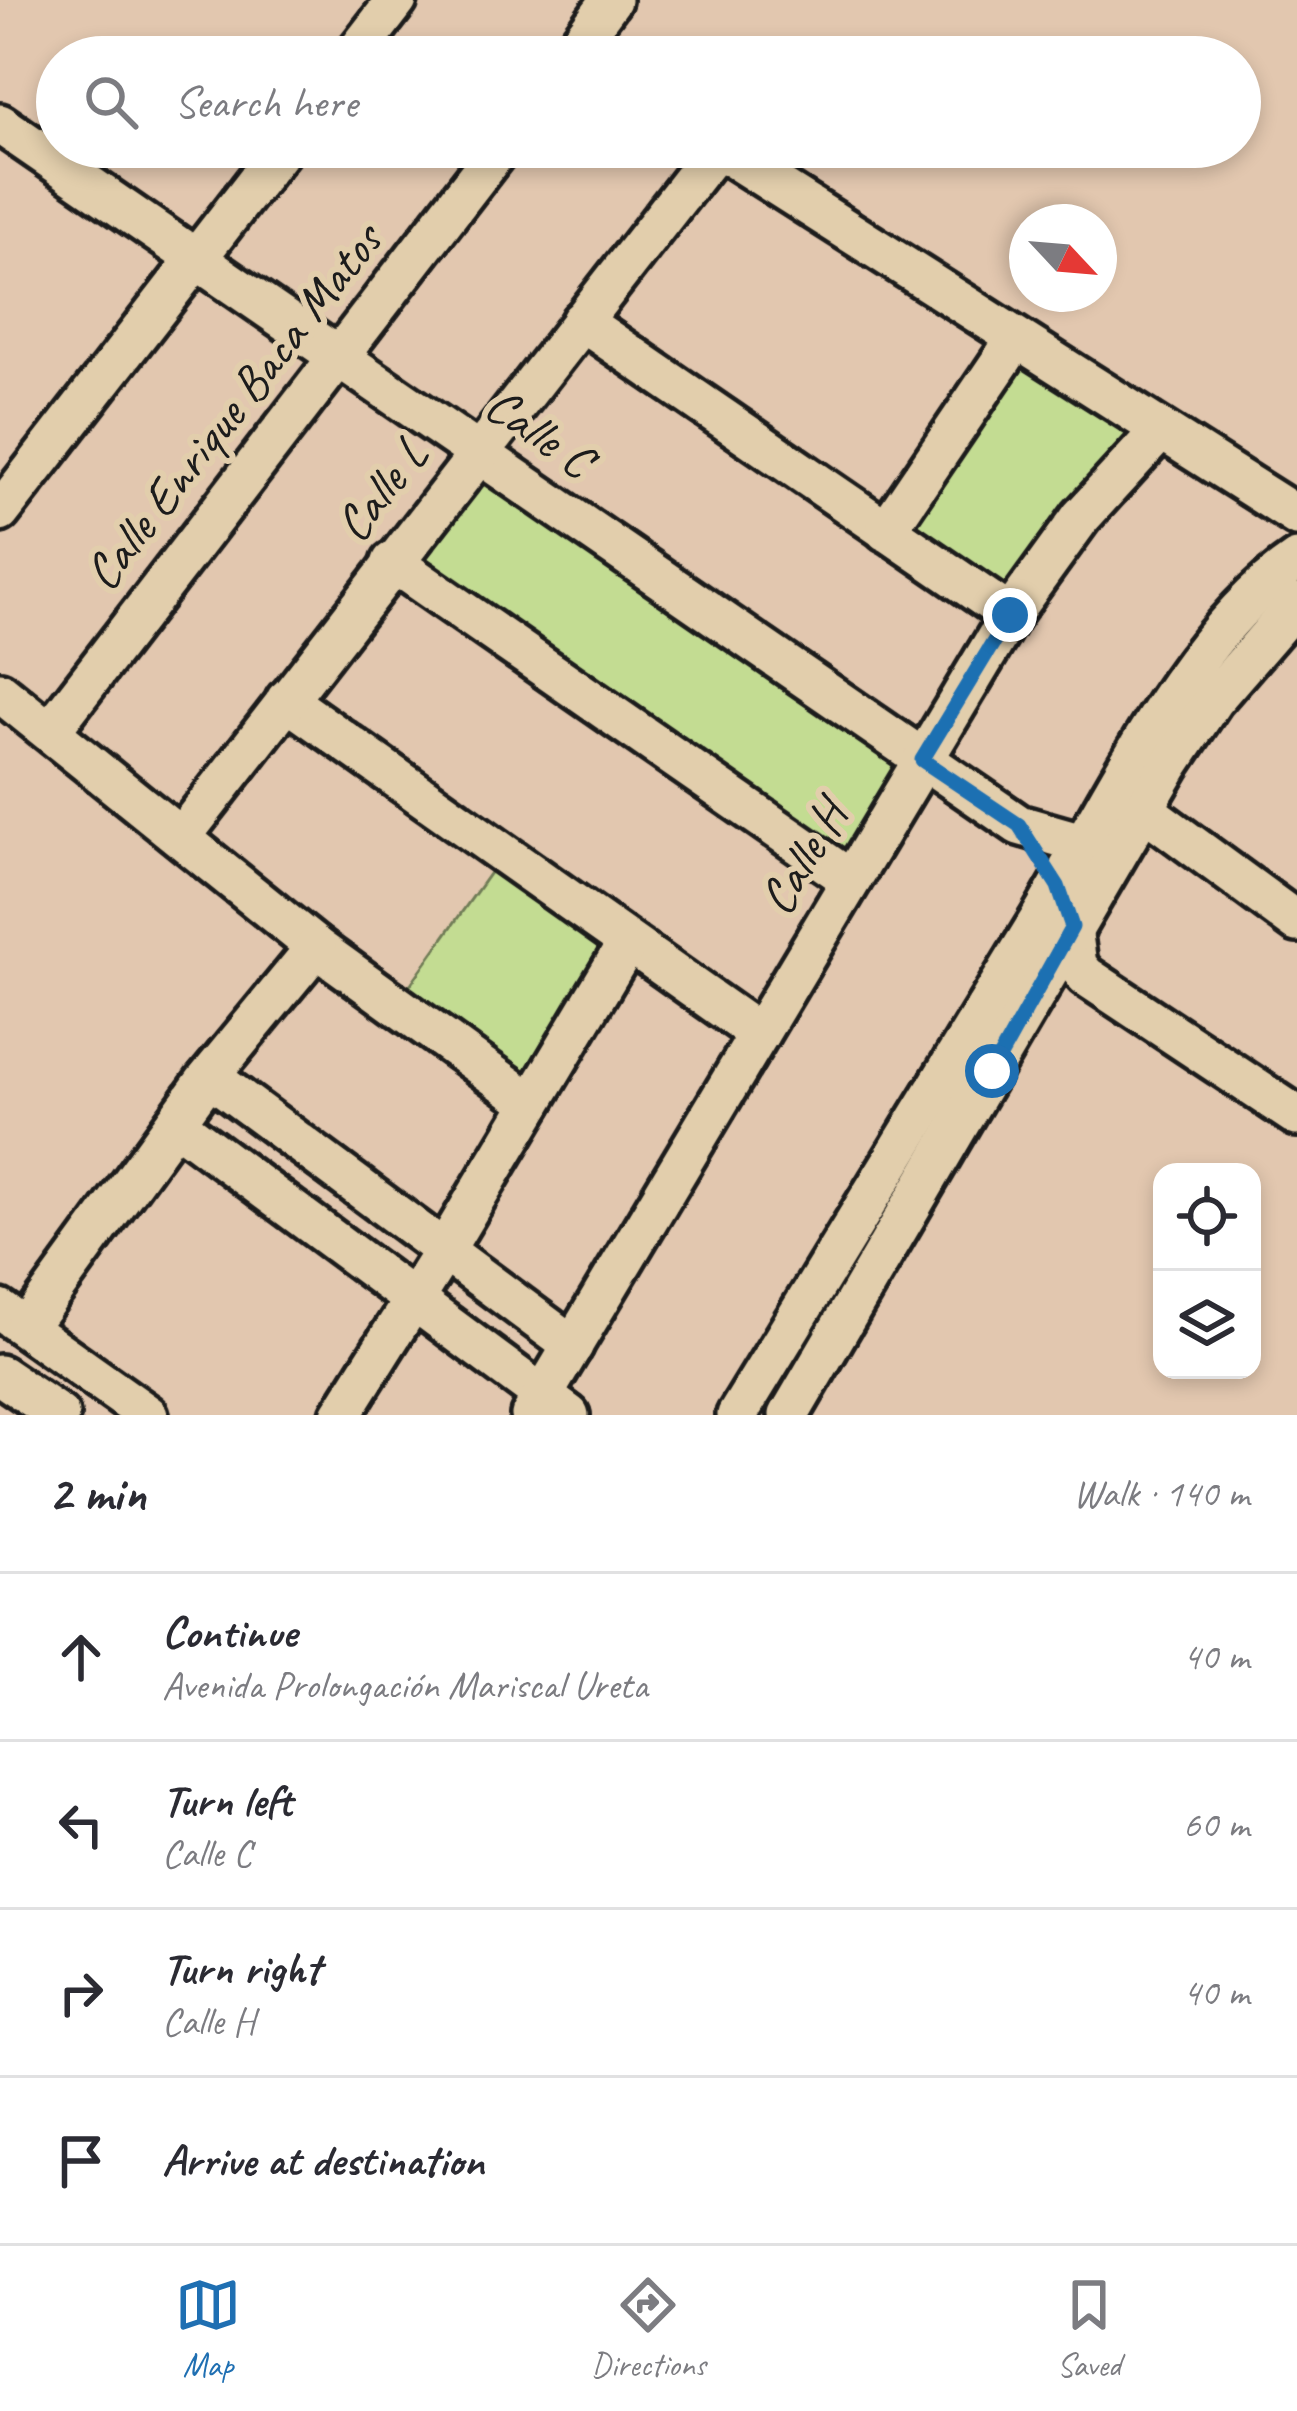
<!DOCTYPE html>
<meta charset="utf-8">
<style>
:root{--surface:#fff;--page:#f7f7f7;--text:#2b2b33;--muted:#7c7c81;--line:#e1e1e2;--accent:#1f6fb2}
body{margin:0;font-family:Caveat,sans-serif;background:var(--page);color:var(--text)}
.controls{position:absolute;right:36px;bottom:36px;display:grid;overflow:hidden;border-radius:24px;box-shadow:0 6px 18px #0003}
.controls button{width:108px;height:108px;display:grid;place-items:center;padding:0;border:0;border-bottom:3px solid var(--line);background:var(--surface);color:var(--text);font:60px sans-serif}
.compass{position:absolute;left:1009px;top:204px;width:108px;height:108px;border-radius:50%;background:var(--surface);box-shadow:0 6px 18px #0003;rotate:116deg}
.stop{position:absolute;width:36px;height:36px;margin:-27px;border:9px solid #1f6fb2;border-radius:50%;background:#fff}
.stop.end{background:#1f6fb2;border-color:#fff;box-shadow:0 3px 12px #0008}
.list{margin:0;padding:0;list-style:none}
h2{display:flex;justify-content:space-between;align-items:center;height:156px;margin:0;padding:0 48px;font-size:51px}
h2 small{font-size:39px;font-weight:400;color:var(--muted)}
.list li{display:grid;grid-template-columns:78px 1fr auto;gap:36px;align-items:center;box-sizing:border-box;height:168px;padding:0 48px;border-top:3px solid var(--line)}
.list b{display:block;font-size:45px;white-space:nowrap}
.list p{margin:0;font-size:39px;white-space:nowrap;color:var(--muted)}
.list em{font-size:39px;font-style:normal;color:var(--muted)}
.icon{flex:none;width:66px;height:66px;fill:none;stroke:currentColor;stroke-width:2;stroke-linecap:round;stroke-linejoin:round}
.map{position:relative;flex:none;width:1297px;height:1415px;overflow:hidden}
.search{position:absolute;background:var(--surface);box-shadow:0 6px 18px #0003;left:36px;right:36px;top:36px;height:132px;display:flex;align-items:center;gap:30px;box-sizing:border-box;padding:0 42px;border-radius:66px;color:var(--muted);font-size:45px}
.sheet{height:828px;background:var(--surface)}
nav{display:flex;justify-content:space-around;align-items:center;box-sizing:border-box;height:168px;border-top:3px solid var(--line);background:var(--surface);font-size:33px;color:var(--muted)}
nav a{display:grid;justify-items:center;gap:6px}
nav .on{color:var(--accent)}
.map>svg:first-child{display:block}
.green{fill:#c3dc92;stroke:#707c57;stroke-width:3}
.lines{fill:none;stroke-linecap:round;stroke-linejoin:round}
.minor-casing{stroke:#1c1c1c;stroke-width:48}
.minor{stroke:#e2ceac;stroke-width:39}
.route{stroke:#1f6fb2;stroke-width:15}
.labels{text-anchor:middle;stroke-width:12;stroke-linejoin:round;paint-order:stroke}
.street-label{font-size:51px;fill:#1c1c1c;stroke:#e2ceac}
</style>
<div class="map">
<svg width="1297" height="1415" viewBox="0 0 1297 1415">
<rect width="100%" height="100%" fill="#e2c7af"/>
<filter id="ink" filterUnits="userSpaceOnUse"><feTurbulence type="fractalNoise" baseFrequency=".00833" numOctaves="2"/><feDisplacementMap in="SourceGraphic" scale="24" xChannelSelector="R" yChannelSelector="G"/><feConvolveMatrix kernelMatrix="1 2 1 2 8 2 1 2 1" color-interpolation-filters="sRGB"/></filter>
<g filter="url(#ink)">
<g class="green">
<path d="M 1022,350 L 1140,424 L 1004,598 L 901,528 Z"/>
<path d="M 481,468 L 911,764 L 848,867 L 413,559 Z"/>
<path d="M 494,867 L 612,945 L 529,1084 L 403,995 Z"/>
</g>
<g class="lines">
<g class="minor-casing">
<g id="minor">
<path d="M 353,57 L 397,0"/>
<path d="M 569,57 L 611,0"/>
<path d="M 0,124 L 1019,825 L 1117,853"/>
<path d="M 581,321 L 1010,615"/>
<path d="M 0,512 L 283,147"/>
<path d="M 886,531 L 1016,339"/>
<path d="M 392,562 L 851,880"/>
<path d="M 0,692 L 316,947 L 532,1103"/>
<path d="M 286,700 L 759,1034"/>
<path d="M 51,730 L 500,147"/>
<path d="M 1143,809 L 1297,922"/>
<path d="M 181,837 L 713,153 L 732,157 L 1297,516"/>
<path d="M 1071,921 L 1077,965 L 1086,976 L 1297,1116"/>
<path d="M 212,1078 L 573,1346"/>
<path d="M 175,1123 L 569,1415"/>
<path d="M 0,1310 L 148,1415"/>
<path d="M 26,1328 L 204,1083 L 316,947"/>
<path d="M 0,1375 L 59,1415"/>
<path d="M 341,1415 L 444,1251 L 628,942"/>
<path d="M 531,1415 L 1010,615 L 1081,517 L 1160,431"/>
<path d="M 737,1415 C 836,1252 936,1090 1035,927 C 1105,813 1185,635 1297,560"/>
<path d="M 789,1415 L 1169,766 L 1213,700 L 1297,603"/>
</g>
</g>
<use href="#minor" class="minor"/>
</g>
</g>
<g class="lines" filter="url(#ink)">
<path class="route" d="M 992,1071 L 1072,927 L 1058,886 L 1019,825 L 922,760 L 1010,615"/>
</g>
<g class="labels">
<g class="street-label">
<text transform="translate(232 406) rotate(-52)" y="18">Calle Enrique Baca Matos</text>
<text transform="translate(540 431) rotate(35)" y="18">Calle C</text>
<text transform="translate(380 489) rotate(-52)" y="18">Calle L</text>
<text transform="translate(802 857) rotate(-59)" y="18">Calle H</text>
</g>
</g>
</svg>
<div class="controls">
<button><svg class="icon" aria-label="locate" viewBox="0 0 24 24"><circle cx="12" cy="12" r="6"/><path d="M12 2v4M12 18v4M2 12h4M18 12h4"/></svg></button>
<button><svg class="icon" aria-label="layers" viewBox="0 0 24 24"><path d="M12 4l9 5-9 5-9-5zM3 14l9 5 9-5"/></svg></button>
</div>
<svg class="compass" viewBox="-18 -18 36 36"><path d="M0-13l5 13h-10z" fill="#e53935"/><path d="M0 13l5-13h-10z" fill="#7c7c81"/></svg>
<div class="stop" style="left:992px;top:1071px"></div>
<div class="stop end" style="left:1010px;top:615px"></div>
<div class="search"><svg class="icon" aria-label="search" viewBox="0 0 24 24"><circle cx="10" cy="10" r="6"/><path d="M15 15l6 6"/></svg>Search here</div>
</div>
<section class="sheet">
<h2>2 min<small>Walk · 140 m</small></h2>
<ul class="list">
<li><svg class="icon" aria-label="ahead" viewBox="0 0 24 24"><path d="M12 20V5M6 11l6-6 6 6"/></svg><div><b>Continue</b><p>Avenida Prolongación Mariscal Ureta</p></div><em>40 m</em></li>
<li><svg class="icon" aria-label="left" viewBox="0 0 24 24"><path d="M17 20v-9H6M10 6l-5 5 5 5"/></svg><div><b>Turn left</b><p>Calle C</p></div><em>60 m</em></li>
<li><svg class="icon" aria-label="right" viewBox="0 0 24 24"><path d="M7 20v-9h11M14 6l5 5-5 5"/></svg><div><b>Turn right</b><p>Calle H</p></div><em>40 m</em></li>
<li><svg class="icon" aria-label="arrive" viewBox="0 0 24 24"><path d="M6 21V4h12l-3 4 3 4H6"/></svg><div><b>Arrive at destination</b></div></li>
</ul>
</section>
<nav>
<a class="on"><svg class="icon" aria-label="map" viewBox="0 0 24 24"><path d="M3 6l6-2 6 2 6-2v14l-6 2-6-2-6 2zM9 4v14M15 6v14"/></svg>Map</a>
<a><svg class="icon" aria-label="directions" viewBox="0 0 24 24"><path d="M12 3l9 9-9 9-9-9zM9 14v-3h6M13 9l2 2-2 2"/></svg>Directions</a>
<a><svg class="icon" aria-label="saved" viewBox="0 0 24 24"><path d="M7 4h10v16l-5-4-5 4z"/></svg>Saved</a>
</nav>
